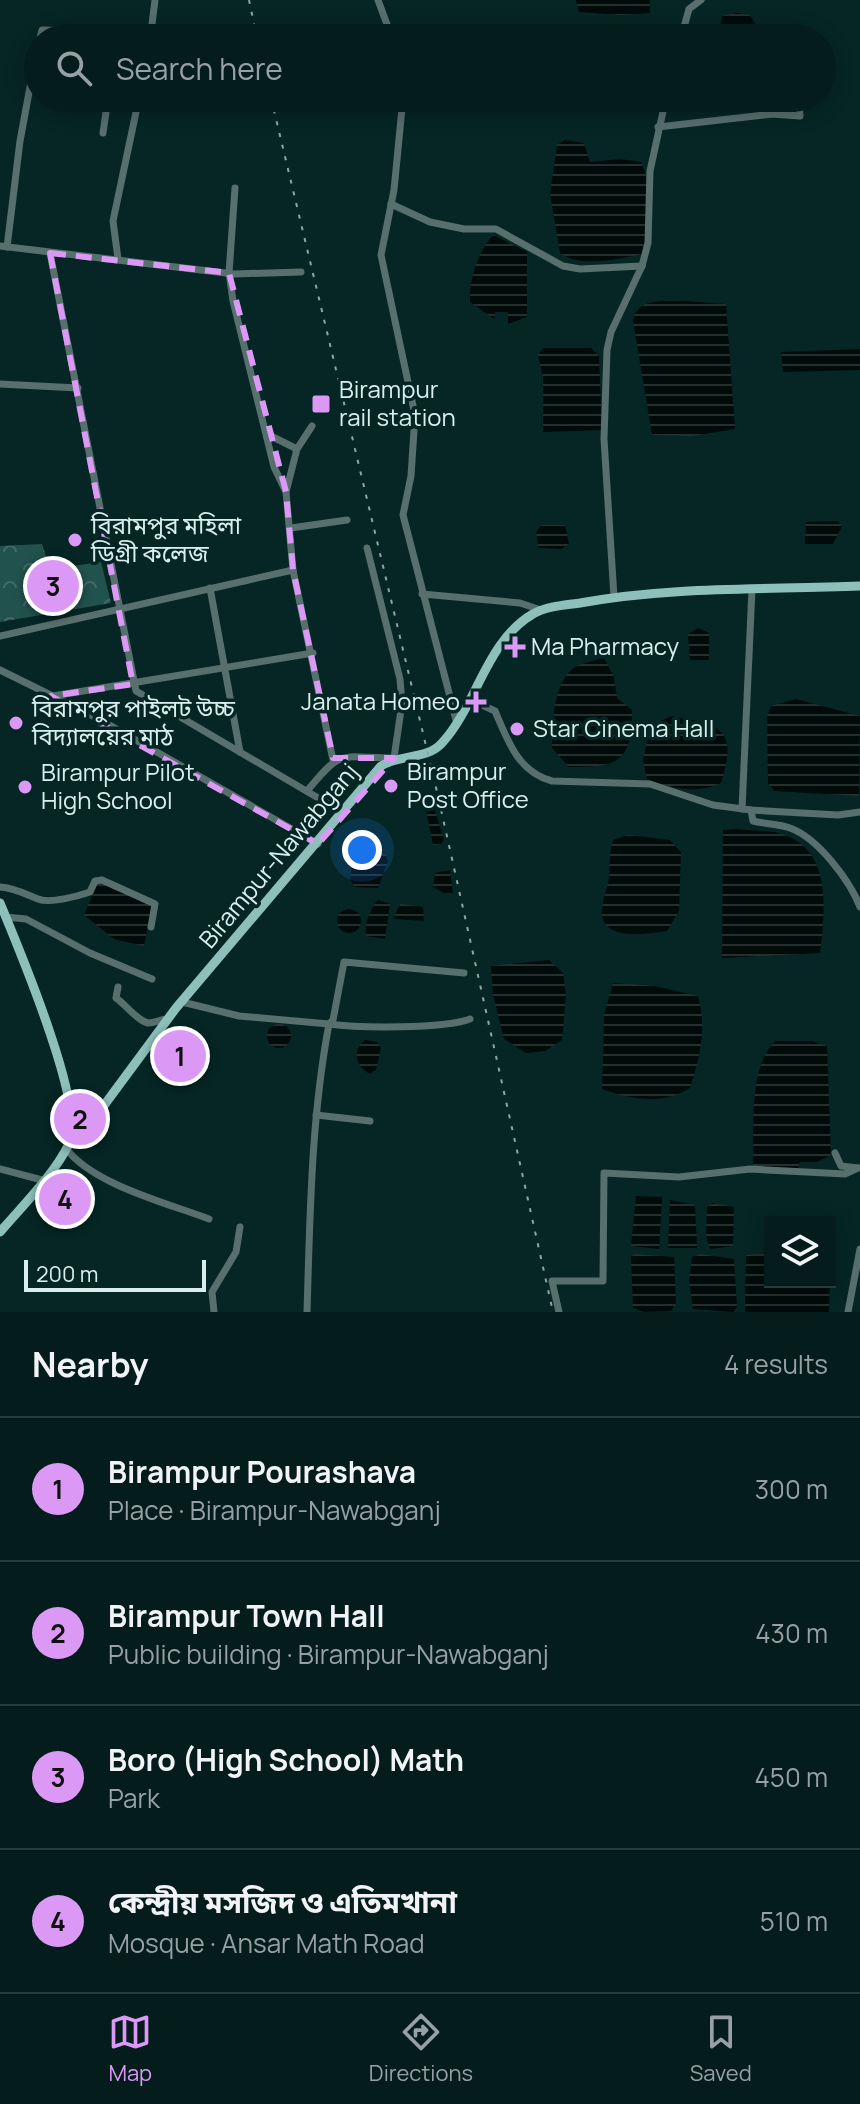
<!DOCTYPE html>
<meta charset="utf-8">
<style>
:root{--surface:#041c1b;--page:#0d2524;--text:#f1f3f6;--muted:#97a1a3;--line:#253a3a;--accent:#db99f5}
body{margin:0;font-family:Manrope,"Noto Sans Bengali",sans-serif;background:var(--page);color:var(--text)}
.controls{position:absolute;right:24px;bottom:24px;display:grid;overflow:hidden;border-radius:0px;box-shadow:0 4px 20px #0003}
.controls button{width:72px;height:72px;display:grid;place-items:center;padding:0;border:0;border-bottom:2px solid var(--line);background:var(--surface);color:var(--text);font:40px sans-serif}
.scale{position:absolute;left:24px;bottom:20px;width:182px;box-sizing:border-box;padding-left:8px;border:4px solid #d9efed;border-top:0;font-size:22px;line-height:28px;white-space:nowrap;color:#d9efed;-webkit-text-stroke:6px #052624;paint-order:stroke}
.you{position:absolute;left:362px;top:850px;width:28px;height:28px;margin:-20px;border:6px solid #fff;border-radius:50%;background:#1a73e8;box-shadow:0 0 0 12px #1a73e833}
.badge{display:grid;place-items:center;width:52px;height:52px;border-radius:50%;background:var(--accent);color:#111;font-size:26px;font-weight:700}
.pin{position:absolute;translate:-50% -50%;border:4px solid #fff;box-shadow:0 2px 8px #0006}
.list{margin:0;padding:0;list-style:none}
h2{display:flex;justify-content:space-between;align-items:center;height:104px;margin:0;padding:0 32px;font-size:34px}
h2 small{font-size:26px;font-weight:400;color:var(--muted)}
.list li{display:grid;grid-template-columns:52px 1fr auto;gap:24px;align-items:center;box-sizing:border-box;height:144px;padding:0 32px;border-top:2px solid var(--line)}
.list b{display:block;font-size:30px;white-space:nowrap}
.list p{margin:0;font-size:26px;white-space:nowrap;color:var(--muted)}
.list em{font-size:26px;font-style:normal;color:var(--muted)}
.icon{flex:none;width:44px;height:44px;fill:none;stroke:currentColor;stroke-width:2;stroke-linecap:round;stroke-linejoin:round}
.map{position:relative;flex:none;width:860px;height:1312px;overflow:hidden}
.search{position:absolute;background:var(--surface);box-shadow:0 4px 20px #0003;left:24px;right:24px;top:24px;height:88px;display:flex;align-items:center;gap:20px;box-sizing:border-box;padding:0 28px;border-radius:44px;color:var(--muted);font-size:30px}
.sheet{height:680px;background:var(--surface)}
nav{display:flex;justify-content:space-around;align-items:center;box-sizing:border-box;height:112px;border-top:2px solid var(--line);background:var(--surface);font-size:22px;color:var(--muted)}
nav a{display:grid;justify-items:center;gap:4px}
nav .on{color:var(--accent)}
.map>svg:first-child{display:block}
.park{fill:url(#park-crowns)}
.water{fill:url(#water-rules)}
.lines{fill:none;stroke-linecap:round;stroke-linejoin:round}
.minor{stroke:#576f6d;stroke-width:7}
.major{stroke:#8dc0bb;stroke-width:9}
.rail{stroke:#8da7a5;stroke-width:2;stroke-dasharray:4 8;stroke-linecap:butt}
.marked{fill:none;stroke:#db99f5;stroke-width:6;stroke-dasharray:16 10;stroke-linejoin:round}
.poi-dot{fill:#db99f5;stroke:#052624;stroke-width:3}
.labels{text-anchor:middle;stroke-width:7;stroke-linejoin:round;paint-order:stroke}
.poi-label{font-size:24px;fill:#d9efed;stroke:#052624;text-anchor:start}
.street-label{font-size:24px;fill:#d9efed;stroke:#052624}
</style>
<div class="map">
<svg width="860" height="1312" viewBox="0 0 860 1312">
<defs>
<pattern id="park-crowns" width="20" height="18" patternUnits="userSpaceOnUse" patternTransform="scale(2)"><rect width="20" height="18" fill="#22524e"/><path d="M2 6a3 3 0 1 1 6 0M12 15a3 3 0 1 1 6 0" fill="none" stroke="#426b68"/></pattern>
<pattern id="water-rules" width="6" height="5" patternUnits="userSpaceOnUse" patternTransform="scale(2)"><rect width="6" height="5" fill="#000b0a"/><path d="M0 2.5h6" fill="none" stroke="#252f2e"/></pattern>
</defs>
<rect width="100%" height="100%" fill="#052624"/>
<path class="park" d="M 42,544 L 50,569 L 101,562 L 111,603 L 0,622 L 0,546 Z"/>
<g class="water">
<path d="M 576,0 L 650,0 L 650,13 L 622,15 L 579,12 Z"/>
<path d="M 737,13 L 750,15 L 755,24 L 775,28 L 790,38 L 718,38 L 722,16 Z"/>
<path d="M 565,140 L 584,143 L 590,162 L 620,159 L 641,162 C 654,186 648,229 642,254 C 619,259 579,268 560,253 L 550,194 L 557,145 Z"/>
<path d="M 493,235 L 527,252 L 527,317 L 508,324 L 508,312 L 495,312 L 494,319 L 470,302 C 469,279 478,252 493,235 Z"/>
<path d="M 685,301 L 726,304 L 735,429 L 692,436 L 652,435 L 633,321 C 638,296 664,302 685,301 Z"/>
<path d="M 543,348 L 591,348 L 599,356 L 602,430 L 543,432 L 543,377 L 538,355 Z"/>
<path d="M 860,349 L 860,370 L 783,372 L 781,352 Z"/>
<path d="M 837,521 L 842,526 L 833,544 L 805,544 L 806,522 Z"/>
<path d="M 541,525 L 565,525 L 569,544 L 561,549 L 539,548 L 536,533 Z"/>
<path d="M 698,628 L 709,633 L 709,660 L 690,660 L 688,634 Z"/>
<path d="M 604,658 L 614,677 L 617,698 L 632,710 C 632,763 618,767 569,767 L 552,748 C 552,724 553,676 579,665 C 587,662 596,660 604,658 Z"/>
<path d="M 796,699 L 860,716 L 859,796 L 774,791 L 768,783 L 767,717 L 771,706 Z"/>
<path d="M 672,716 C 722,725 738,729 721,783 C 698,794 671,789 647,779 L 643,760 L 651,725 Z"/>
<path d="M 433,804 L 444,840 L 441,844 L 433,845 L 425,805 Z"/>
<path d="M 738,829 C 752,831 769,830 782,834 C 833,850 825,911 820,953 L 722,958 L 723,830 Z"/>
<path d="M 628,835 L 670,840 L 681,852 L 679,911 L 667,931 C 646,934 598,942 602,908 C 603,898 608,888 609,877 C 610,864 609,853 613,840 Z"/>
<path d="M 360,847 L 386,855 L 388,861 L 378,888 L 355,887 L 350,880 L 353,860 Z"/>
<path d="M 450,870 L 453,893 L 444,893 L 433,887 L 435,873 Z"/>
<path d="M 98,882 L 153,902 L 144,946 L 114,939 L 84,915 Z"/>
<path d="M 378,900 L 390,904 L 385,939 L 366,936 C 364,924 370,909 378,900 Z"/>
<path d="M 400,904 L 423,907 L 424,921 L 393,919 Z"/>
<circle cx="349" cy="921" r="12"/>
<path d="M 549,960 L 563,973 L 566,995 L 562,1040 L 545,1051 L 526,1053 L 504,1039 L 493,995 L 491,966 Z"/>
<path d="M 613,983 L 655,986 L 698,996 C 707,1028 700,1057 690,1088 C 663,1105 631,1100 602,1089 L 604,1015 Z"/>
<circle cx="279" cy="1036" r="12"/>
<path d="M 365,1040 L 377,1042 L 381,1048 L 376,1070 L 370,1074 C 356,1067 351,1051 365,1040 Z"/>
<path d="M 776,1041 L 812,1041 L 827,1046 L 831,1155 L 817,1162 L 800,1162 L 798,1169 L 753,1168 C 754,1132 748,1064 776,1041 Z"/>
<path d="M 636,1196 L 662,1197 L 659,1249 L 631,1246 Z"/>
<path d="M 670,1200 L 695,1205 L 697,1248 L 668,1248 Z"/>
<path d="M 712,1203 L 734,1207 L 733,1246 L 710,1249 L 706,1236 L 707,1207 Z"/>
<path d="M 770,1253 L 770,1282 L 830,1279 L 829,1312 L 745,1312 L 746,1255 Z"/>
<path d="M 635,1254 L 674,1257 L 676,1304 L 671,1311 L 644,1312 L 633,1308 L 631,1256 Z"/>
<path d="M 700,1254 L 734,1259 L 737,1307 L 733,1312 L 693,1309 L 689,1281 L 692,1257 Z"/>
</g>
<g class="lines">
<g class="minor">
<path d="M 378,0 L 392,38"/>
<path d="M 40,38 L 42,30 L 116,32"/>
<path d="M 115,38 L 116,32 L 151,32 L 155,0"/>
<path d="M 681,38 L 689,9 L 701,0"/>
<path d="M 403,98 L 394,190 L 381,255 L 415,415 L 411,476 L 403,515 L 456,720"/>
<path d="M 658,127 L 772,114 L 800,116 L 799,99"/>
<path d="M 103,133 L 108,98"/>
<path d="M 235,188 L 229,273 L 233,301 L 274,467 L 286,492"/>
<path d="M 391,204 L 430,222 L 464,229 L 496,229 L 563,266 L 580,269 L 642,266"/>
<path d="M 0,246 L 234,274 L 301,272"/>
<path d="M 7,247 L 20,141 L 38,44"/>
<path d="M 50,253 L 136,691 L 342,812"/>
<path d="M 118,259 L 113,221 L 139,98"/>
<path d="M 0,384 L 78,388"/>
<path d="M 312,426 L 297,449 L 286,492 L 293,570 L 333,760"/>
<path d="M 267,434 L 297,449"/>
<path d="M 291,528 L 347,520"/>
<path d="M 210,588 L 240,752"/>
<path d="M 422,594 L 520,603 L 541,610"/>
<path d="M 614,597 L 604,439 L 607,350 L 611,332 L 642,266 L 648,243 L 650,171 L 666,98"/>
<path d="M 0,636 L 293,570"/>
<path d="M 0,670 L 99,719 L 318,844"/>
<path d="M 53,696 L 313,653"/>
<path d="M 469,699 L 495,711 C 508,741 518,772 552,781 L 650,784 L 713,805 L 751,810 L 838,815 L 860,812"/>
<path d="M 307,791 C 343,747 339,758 394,758 L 402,703 L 400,679 L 367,548"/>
<path d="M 742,809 L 752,589"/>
<path d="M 751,810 L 753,821 C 765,824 779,824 790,828 C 818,838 850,881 860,907"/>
<path d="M 0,887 C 15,888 25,894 38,899 C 50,904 78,896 90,892 L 95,881 L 102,880 L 155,904 L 151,927"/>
<path d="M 5,917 L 26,919 L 90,953 L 152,979"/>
<path d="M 464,973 L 344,962 L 333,1020 L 329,1024 C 358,1028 444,1029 470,1019"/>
<path d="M 118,987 L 116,998 C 125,1004 138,1021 148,1023 C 156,1023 160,1019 168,1019"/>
<path d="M 182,1002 L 239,1016 L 329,1024 C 311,1119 310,1216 307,1312"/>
<path d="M 316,1115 L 370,1121"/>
<path d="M 66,1148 C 91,1184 170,1204 209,1219"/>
<path d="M 835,1153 L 841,1166 L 858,1168"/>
<path d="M 0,1169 L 42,1180"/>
<path d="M 214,1312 L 212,1292 L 236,1252 L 240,1227"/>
<path d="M 559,1312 L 552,1281 L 603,1281 L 604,1173 L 679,1177 L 750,1169 L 845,1174 L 858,1168"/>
<path d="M 848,1312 L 860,1249"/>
</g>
<g class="major">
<path d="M 0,903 C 17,944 87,1109 69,1144 C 53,1176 23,1205 0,1232"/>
<path d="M 70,1143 L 91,1123 L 176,1008 L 381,766 C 400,754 427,760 442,743 C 477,705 486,641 533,614 C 546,606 565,605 580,603 C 673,586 766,590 860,586"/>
</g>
<g class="rail">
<path d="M 249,0 L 257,38"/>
<path d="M 271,98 L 438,796 L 553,1312"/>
</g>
</g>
<path class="marked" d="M 50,253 L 229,273 L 286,492 L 293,570 L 333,758 L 394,758 L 318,844 L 51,696 L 133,684 Z"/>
<g class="poi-dot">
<rect x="311" y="394" width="20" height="20" rx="4"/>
<circle cx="75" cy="540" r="8"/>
<path d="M511 635h8v8h8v8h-8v8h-8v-8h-8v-8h8z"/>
<path d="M472 690h8v8h8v8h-8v8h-8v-8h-8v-8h8z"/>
<circle cx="16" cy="723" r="8"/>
<circle cx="517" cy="729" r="8"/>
<circle cx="391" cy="786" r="8"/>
<circle cx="25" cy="787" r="8"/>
</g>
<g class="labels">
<g class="poi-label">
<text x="339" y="398">Birampur<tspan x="339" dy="28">rail station</tspan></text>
<text x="91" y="534">বিরামপুর মহিলা<tspan x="91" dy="28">ডিগ্রী কলেজ</tspan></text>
<text x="531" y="655">Ma Pharmacy</text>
<text x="460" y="710" text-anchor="end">Janata Homeo</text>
<text x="32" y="717">বিরামপুর পাইলট উচ্চ<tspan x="32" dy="28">বিদ্যালয়ের মাঠ</tspan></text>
<text x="533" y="737">Star Cinema Hall</text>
<text x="407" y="780">Birampur<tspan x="407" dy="28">Post Office</tspan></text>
<text x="41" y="781">Birampur Pilot<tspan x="41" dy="28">High School</tspan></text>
</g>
<g class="street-label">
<text transform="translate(279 856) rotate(-50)" y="8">Birampur-Nawabganj</text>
</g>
</g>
</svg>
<div class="controls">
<button><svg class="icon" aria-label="layers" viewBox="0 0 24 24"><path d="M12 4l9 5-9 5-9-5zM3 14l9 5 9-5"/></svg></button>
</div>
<div class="scale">200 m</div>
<div class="you"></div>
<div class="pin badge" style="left:180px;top:1056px">1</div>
<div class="pin badge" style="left:80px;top:1119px">2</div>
<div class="pin badge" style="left:53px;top:586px">3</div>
<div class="pin badge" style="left:65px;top:1199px">4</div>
<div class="search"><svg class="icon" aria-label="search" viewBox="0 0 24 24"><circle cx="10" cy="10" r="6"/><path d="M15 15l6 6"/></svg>Search here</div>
</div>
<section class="sheet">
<h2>Nearby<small>4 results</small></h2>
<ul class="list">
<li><span class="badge">1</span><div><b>Birampur Pourashava</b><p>Place · Birampur-Nawabganj</p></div><em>300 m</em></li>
<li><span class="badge">2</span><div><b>Birampur Town Hall</b><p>Public building · Birampur-Nawabganj</p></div><em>430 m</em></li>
<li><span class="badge">3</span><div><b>Boro (High School) Math</b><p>Park</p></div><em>450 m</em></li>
<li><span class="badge">4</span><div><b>কেন্দ্রীয় মসজিদ ও এতিমখানা</b><p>Mosque · Ansar Math Road</p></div><em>510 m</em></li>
</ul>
</section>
<nav>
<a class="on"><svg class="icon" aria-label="map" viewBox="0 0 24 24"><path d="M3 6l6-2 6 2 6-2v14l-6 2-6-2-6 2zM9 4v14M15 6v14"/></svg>Map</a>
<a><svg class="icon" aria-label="directions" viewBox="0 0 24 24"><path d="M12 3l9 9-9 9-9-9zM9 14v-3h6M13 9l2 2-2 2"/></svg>Directions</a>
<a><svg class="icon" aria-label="saved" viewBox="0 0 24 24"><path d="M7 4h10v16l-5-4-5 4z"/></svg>Saved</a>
</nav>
